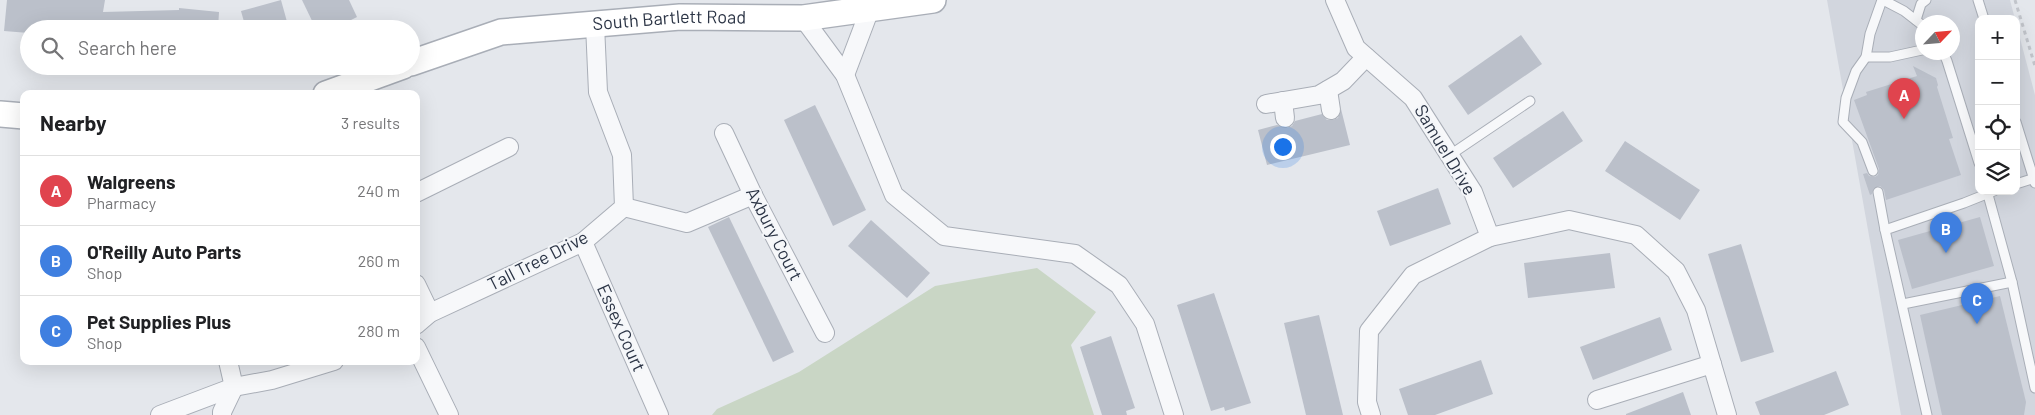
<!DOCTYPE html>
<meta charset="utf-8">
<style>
:root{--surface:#fff;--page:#f2f2f2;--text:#202124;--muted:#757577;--line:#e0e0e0;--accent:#d1495b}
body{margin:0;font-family:Barlow,sans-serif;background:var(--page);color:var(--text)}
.controls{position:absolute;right:15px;top:15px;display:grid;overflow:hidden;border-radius:10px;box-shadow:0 5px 20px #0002}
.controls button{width:45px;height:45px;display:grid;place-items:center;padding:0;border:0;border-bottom:1px solid var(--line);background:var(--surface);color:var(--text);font:25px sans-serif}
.compass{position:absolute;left:1915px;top:15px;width:45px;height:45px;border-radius:50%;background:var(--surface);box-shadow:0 5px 20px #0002;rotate:64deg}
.you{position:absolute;left:1282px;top:146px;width:18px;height:18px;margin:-12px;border:4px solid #fff;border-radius:50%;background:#1a73e8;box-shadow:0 0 0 8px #1a73e833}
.badge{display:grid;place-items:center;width:32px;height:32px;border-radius:50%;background:var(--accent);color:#fff;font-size:16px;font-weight:700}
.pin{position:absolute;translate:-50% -41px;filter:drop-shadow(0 1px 2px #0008)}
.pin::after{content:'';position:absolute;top:26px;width:18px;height:15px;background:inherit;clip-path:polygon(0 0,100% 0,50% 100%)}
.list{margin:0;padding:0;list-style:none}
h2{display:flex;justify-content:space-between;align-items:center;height:65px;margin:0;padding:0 20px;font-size:21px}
h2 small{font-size:16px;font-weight:400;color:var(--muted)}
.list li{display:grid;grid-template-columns:32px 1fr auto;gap:15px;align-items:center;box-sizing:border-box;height:70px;padding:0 20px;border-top:1px solid var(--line)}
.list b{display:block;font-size:19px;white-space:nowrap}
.list p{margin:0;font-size:16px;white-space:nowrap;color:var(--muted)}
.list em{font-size:16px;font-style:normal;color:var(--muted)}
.icon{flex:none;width:28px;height:28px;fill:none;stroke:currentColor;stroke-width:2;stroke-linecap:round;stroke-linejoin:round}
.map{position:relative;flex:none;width:2035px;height:415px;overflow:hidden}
.search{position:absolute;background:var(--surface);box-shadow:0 5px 20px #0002;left:20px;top:20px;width:400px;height:55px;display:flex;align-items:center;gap:12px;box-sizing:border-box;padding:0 18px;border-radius:28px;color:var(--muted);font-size:19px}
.panel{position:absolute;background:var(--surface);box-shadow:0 5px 20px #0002;left:20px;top:90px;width:400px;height:275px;border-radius:10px}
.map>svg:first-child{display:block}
.built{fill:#d2d6de;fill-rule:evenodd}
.green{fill:#c9d6c5}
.building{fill:#bbc0ca}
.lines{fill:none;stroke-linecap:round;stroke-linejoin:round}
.lane-casing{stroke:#a9aeb7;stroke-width:11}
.street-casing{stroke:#a9aeb7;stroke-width:20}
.secondary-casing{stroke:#a9aeb7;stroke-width:28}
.path{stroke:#c2c5cb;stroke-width:3;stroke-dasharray:4 4;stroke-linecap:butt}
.lane{stroke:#f7f8fa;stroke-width:9}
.street{stroke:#f7f8fa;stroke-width:18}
.secondary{stroke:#fff;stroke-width:25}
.labels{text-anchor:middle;stroke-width:4;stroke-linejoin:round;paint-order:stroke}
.street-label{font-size:18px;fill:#2b3445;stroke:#f4f6f9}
</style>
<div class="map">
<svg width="2035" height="415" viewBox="0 0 2035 415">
<rect width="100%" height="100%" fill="#e4e7ec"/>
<path class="built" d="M 1827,0 L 2010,0 L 2015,19 L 1979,19 L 1979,191 L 2016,191 L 2016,23 L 2035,95 L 2035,415 L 1901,415 ZM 1922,22 L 1952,22 L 1952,52 L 1922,52 Z"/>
<path class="green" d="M 1037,268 L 1096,312 L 1071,345 L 1094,415 L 712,415 L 717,409 L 799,372 L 935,286 Z"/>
<g class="building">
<path d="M 7,0 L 105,0 L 103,12 L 179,10 L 179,8 L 219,12 L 218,29 L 29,29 L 29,33 L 4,31 Z"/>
<path d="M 281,0 L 289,29 L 246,29 L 241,11 Z"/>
<path d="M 302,0 L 349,0 L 357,17 L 333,29 L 316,29 Z"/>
<path d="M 1521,35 L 1542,64 L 1468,115 L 1448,86 Z"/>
<path d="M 1913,66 L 1936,78 L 1938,85 L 1937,87 L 1953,138 L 1949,139 L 1961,175 L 1886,200 L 1884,190 L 1880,186 L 1874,188 L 1872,194 L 1870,195 L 1863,174 L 1867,173 L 1869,176 L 1875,177 L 1878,175 L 1879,169 L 1854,100 L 1867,95 L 1866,92 L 1917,76 Z"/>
<path d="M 815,105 L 866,210 L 833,226 L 784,120 Z"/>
<path d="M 1341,109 L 1350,145 L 1267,165 L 1258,130 L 1277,125 L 1287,128 L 1292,126 L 1295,121 L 1322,114 L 1327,120 L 1333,120 L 1338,118 Z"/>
<path d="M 1563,111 L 1583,141 L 1513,188 L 1493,158 Z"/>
<path d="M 1625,141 L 1700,190 L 1680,220 L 1605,171 Z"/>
<path d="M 1438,188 L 1451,224 L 1390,246 L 1377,211 Z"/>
<path d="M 729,217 L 794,352 L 773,362 L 708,227 Z"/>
<path d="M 1980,217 L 1994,266 L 1912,289 L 1898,240 Z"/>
<path d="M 871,220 L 930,273 L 907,298 L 848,246 Z"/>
<path d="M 1741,244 L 1774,352 L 1741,362 L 1708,254 Z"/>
<path d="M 1610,253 L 1615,288 L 1528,298 L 1524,263 Z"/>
<path d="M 1214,293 L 1251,403 L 1225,411 L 1224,407 L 1211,411 L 1177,305 Z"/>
<path d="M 2000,296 L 2026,402 L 2024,415 L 1942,415 L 1920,315 Z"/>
<path d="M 1319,315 L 1343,415 L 1306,415 L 1284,323 Z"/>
<path d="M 1660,317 L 1672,350 L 1593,380 L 1580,347 Z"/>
<path d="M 1111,336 L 1135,408 L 1126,411 L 1127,415 L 1102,415 L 1080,347 Z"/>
<path d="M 1481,360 L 1493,394 L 1435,415 L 1408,415 L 1399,389 Z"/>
<path d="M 1836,371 L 1849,405 L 1824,415 L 1760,415 L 1755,402 Z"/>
<path d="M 1683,392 L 1691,415 L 1626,415 L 1626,414 Z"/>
</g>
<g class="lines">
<g class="lane-casing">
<g id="lane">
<path d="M 1883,0 L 1904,11 L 1922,25"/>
<path d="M 1978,0 L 1984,19"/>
<path d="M 1916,20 L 1921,4 L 1926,0"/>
<path d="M 1943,52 L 1947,61 L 1979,163"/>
<path d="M 1866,57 L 1890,57 L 1922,50"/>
<path d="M 2016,122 L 2035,183"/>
<path d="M 1450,155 L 1530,101"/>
<path d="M 1873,171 L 1862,142 L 1843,122 L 1846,98 L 1856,71 L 1866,57 L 1870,34 L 1882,0"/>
<path d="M 2016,184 L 2035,178"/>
<path d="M 1987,191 L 2012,282 L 2035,388"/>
<path d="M 1878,192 L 1885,230"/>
<path d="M 1903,304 L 2012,282"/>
<path d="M 1927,415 L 1885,230 L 1964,203 L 1994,191"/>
</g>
</g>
<g class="street-casing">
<g id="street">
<path d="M 1335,0 L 1356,48 L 1413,98 L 1473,192 L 1490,237 L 1413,275 L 1369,331 L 1367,402 L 1371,415"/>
<path d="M 803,18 L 845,75 L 894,195 L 944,236 L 1075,254 L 1119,285 L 1145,324 L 1174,415"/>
<path d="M 845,75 L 870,9"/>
<path d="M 1328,90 L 1331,110"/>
<path d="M 1283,101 L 1285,118"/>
<path d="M 1266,104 L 1319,95 L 1343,81 L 1366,57"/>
<path d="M 724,133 L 753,195 L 825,333"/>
<path d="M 416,193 L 509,147"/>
<path d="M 624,207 L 687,223 L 753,195"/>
<path d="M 1490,237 L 1569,220 L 1636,235 L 1676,271 L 1696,310 L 1727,415"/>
<path d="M 583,242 L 659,415"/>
<path d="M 416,284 L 430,313"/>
<path d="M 416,325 L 430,313 L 583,242 L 624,207 L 622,155 L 598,92 L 595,25"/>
<path d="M 416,347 L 449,415"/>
<path d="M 228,361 L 234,387"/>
<path d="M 1597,400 L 1712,364"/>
<path d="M 160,415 L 234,387 L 272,380 L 334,361"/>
<path d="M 222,415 L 222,412 L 234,387"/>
</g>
</g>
<g class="secondary-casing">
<g id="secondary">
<path id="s1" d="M 411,63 L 501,32 L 680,17 L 803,18 L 933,0"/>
<path d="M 326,94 L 403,66"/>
<path d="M 0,114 L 24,116"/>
</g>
</g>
<path class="path" d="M 2015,0 L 2035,66"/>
<use href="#lane" class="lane"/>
<use href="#street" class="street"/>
<use href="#secondary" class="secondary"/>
</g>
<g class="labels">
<g class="street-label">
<text dy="6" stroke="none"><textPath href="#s1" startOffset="264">South Bartlett Road</textPath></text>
<text transform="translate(1445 150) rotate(59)" y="6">Samuel Drive</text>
<text transform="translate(774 234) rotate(63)" y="6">Axbury Court</text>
<text transform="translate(538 261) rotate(-27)" y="6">Tall Tree Drive</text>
<text transform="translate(621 328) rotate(66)" y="6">Essex Court</text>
</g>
</g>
</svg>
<div class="controls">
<button>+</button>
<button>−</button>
<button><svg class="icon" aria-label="locate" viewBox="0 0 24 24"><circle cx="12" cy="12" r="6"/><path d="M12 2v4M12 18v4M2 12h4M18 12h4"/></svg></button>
<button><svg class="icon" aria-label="layers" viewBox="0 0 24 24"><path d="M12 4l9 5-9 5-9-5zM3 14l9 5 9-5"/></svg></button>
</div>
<svg class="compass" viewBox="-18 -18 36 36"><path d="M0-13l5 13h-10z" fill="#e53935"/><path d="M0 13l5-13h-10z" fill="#757577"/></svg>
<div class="you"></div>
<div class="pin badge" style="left:1904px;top:119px;background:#e0444e">A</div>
<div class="pin badge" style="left:1946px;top:253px;background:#3f7fe0">B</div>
<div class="pin badge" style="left:1977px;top:324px;background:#3f7fe0">C</div>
<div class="search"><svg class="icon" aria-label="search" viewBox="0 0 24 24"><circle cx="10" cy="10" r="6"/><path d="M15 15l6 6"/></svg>Search here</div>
<section class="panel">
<h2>Nearby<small>3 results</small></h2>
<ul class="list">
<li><span class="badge" style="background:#e0444e">A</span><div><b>Walgreens</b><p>Pharmacy</p></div><em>240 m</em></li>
<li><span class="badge" style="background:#3f7fe0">B</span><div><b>O'Reilly Auto Parts</b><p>Shop</p></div><em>260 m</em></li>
<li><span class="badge" style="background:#3f7fe0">C</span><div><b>Pet Supplies Plus</b><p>Shop</p></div><em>280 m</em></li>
</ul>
</section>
</div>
